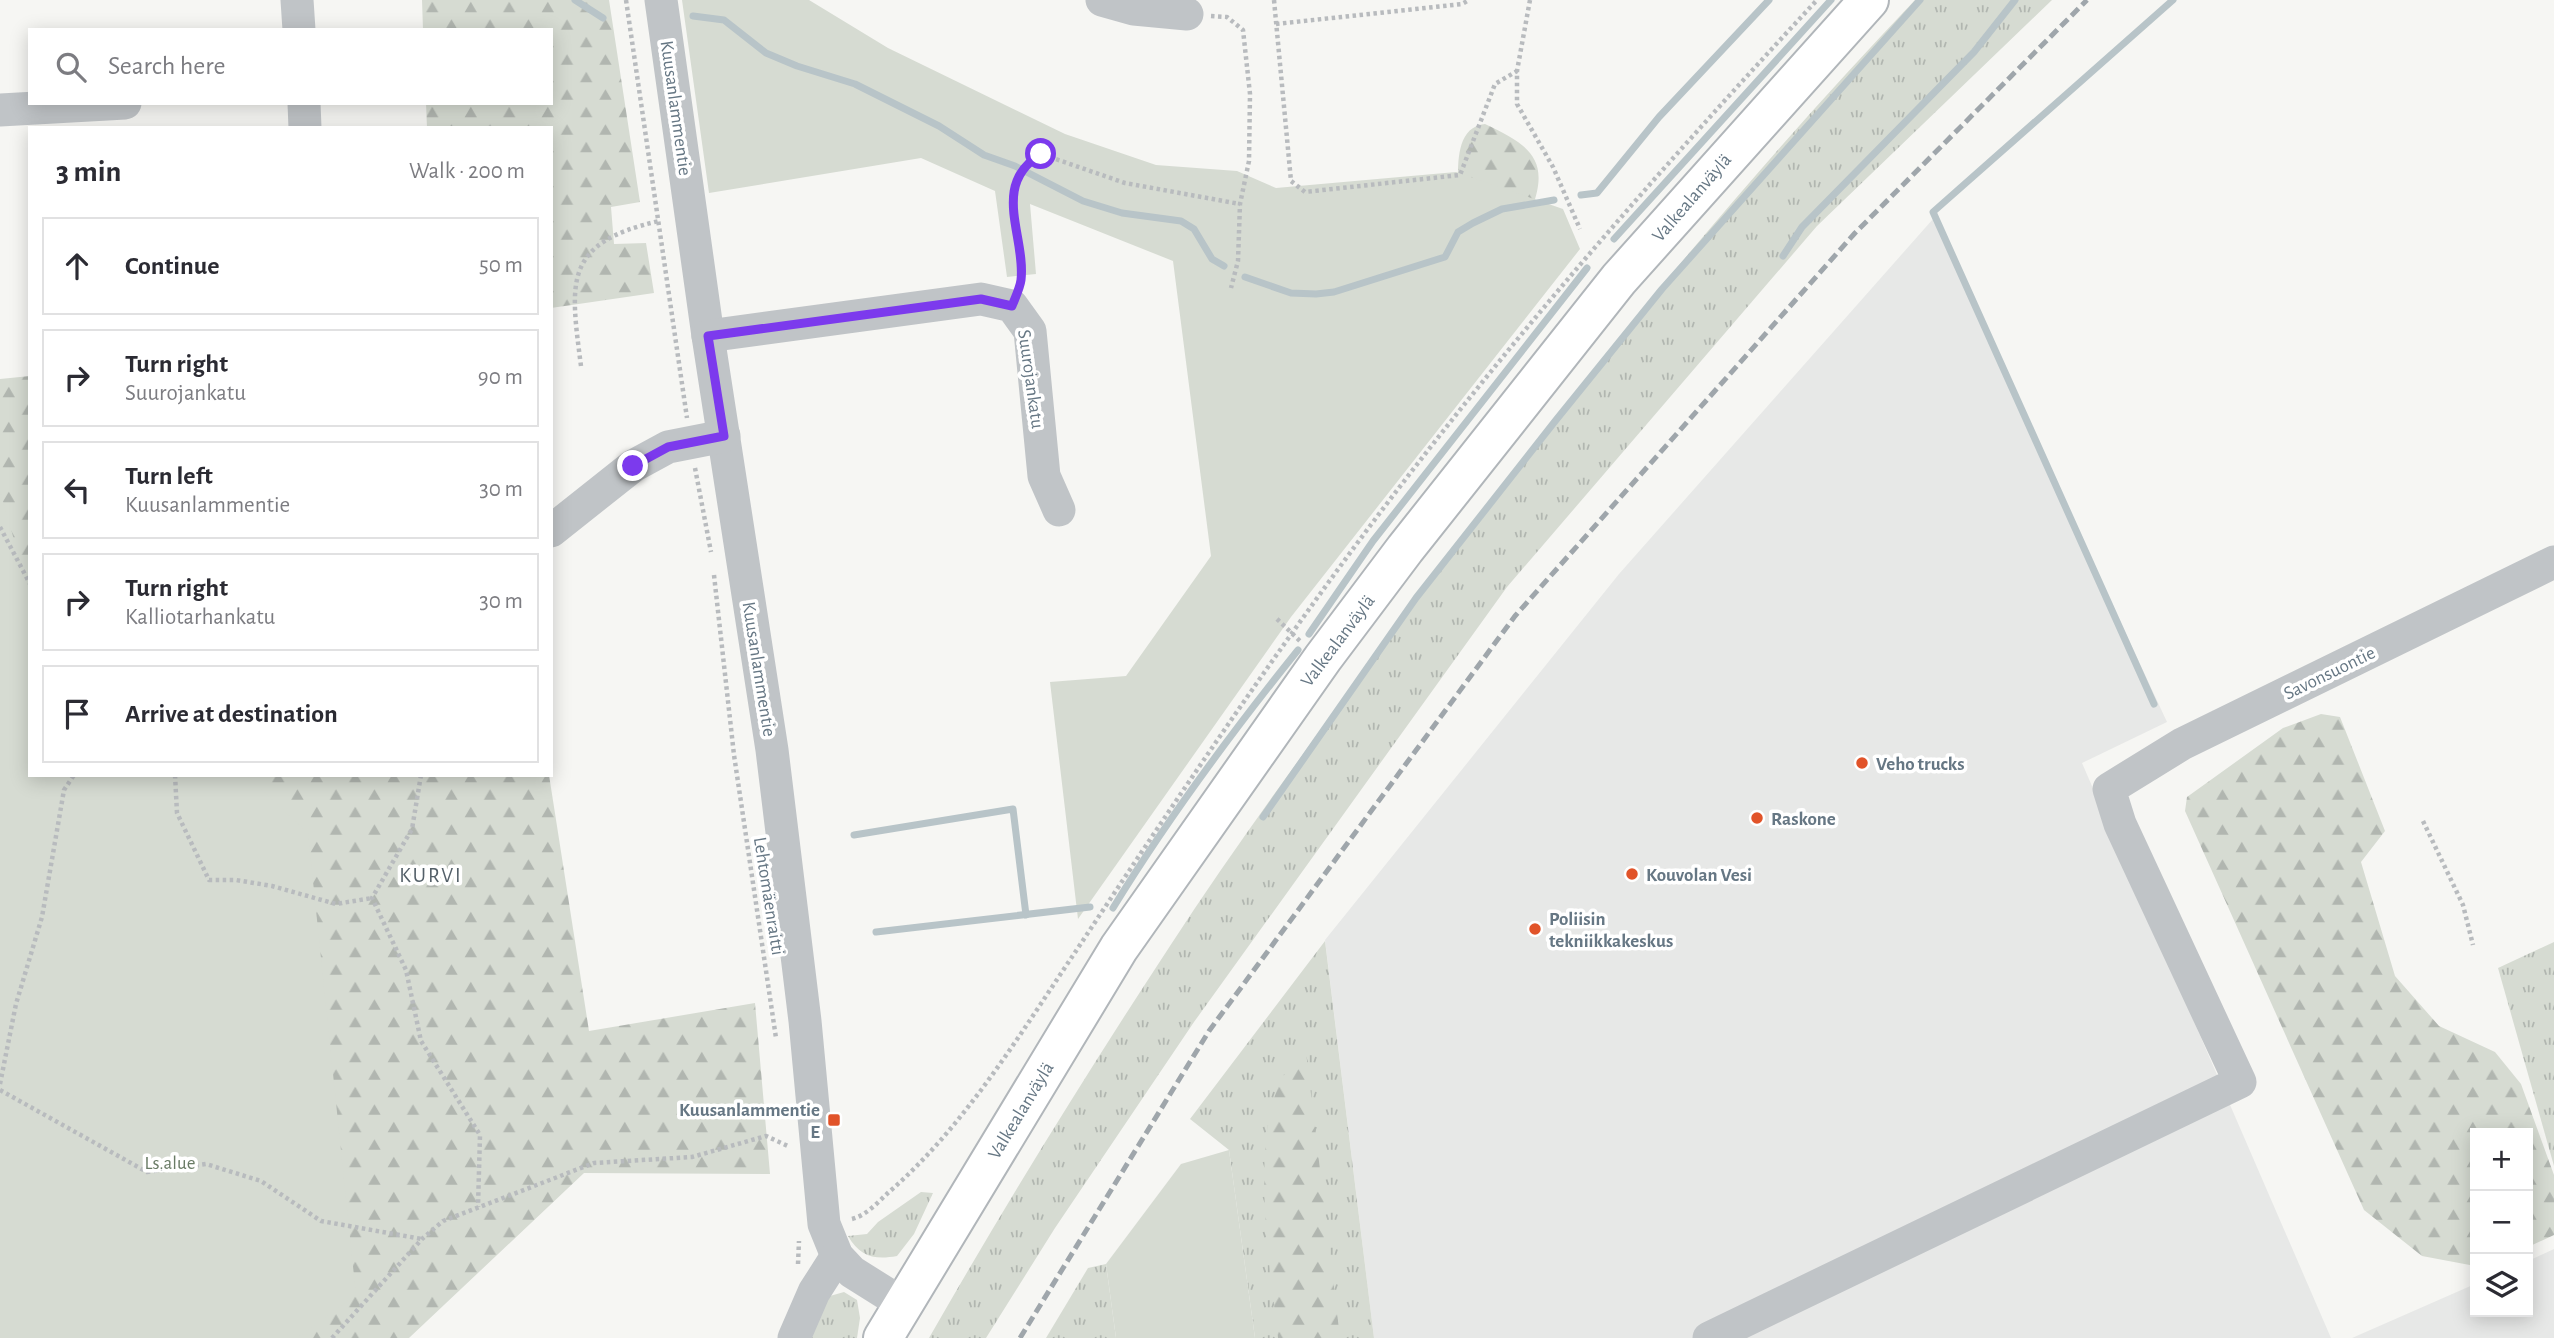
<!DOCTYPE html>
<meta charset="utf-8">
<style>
:root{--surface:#fff;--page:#f7f7f7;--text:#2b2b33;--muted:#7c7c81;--line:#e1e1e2}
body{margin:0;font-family:"Alegreya Sans",sans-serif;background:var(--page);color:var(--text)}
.controls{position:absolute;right:21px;bottom:21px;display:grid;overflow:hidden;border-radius:0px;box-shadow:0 4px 18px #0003}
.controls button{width:63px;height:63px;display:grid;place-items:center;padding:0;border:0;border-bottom:2px solid var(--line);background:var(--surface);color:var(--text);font:35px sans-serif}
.stop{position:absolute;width:21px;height:21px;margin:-16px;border:5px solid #7c3aed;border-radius:50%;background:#fff}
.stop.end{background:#7c3aed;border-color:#fff;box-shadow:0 2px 7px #0008}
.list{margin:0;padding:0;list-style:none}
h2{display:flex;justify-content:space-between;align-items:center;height:91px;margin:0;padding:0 28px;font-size:30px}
h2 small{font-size:23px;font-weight:400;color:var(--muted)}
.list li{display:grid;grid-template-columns:46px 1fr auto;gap:21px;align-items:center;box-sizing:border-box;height:98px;margin:0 14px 14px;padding:0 14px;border:2px solid var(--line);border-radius:0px}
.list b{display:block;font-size:26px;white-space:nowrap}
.list p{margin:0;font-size:23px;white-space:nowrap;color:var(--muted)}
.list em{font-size:23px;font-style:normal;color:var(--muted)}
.icon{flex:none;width:38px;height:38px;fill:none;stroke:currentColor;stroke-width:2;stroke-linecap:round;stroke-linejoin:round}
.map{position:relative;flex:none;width:2554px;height:1338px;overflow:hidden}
.search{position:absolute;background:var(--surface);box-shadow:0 4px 18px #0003;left:28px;top:28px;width:525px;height:77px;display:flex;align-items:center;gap:18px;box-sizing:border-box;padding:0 24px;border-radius:0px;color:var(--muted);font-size:26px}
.panel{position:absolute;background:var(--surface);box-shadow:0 4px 18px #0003;left:28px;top:126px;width:525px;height:651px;border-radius:0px}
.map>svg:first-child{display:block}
.built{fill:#e7e8e7}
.grass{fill:url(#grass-tufts)}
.forest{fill:url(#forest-firs)}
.park{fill:#d6dbd2}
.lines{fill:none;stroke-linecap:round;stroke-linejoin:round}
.stream{stroke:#b8c4c8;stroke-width:7}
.major-casing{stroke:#b1b6ba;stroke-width:42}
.path{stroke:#b8bbbe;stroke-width:4.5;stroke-dasharray:3.5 3.5;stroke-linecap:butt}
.minor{stroke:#c0c4c7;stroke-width:33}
.major{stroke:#fff;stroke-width:38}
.rail{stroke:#9fa6ab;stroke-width:5;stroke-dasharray:10 5;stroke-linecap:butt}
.route{stroke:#7c3aed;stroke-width:9}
.poi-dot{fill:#e15329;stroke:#fff;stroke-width:2.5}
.labels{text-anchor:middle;stroke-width:7;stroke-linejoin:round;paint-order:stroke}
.street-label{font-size:19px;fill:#667784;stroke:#fff}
.poi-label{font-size:19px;font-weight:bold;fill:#667784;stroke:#fff;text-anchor:start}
.park-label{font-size:19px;fill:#697b65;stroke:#fff}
.neighbourhood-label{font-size:21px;letter-spacing:2px;fill:#546069;stroke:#fff}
</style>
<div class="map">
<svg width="2554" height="1338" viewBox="0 0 2554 1338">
<defs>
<pattern id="grass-tufts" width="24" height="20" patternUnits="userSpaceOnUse" patternTransform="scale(1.75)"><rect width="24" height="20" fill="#d6dbd2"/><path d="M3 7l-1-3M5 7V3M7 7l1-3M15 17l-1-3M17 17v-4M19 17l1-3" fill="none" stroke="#b1b6b0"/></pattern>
<pattern id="forest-firs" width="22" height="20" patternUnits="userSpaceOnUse" patternTransform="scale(1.75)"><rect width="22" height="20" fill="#d6dbd2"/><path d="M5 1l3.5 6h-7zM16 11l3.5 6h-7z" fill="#b1b6b0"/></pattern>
</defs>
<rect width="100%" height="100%" fill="#f6f6f3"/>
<g class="built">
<path d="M 1933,219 L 2167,722 L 2082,763 L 2331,1338 L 1374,1338 L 1325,940 L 1619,574 Z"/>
<path d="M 2554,1249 L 2554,1338 L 2352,1338 L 2475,1284 L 2475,1312 L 2528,1312 L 2528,1261 Z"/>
</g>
<g class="grass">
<path d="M 1915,0 L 2052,0 L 1817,226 L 1507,587 L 1194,1022 L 1055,1228 L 986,1338 L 929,1338 C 1005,1205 1086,1074 1170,946 C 1244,832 1327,721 1408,612 C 1565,399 1732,192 1915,0 Z"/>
<path d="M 1325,941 L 1374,1338 L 1255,1338 L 1229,1150 L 1190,1119 Z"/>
<path d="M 2554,942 L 2554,1166 L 2498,968 Z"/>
<path d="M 921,1192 L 933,1193 L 914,1234 L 897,1256 C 875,1260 860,1257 848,1236 L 867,1234 L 878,1222 Z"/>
<path d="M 1106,1264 L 1116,1338 L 1046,1338 L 1088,1268 Z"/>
<path d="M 844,1292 L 857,1300 L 860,1318 L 857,1338 L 808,1338 L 830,1296 Z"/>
</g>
<g class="forest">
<path d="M 422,0 L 609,0 L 640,202 L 611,207 L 614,244 L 646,243 L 654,293 L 551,308 L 551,128 L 427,128 L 426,103 L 551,103 L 551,30 L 423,30 Z"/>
<path d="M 1485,124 C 1527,144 1551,158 1532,208 L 1458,183 C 1458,161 1457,127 1485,124 Z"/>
<path d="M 30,376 L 30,775 L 549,775 L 589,1031 L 755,1003 L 770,1174 L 584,1173 L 409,1338 L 0,1338 L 0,379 Z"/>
<path d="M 2321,714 L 2340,717 L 2385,831 L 2361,862 L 2395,976 L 2439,1026 L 2495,1052 L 2521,1084 L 2554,1175 L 2554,1235 L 2528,1247 L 2528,1133 L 2475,1133 L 2475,1266 L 2422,1256 L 2364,1210 L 2185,811 L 2187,797 L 2283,728 Z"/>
<path d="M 1306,1052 L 1340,1338 L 1278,1338 C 1271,1271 1239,1093 1306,1052 Z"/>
</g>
<g class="park">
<path d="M 682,0 L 809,0 L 888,48 L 1065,134 L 1156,165 L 1237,171 L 1276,188 L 1456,172 L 1563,209 L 1580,249 L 1291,617 L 1078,919 L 1050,682 L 1126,676 L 1211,556 L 1173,261 L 1030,204 L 1036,274 L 1007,277 L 995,191 L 921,158 L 709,193 Z"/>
<path d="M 0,491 L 21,564 L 30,572 L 30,775 L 246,775 L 308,833 L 356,1295 L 297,1338 L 0,1338 Z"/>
<path d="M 1229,1150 L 1255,1338 L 1116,1338 L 1106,1264 L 1181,1164 Z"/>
</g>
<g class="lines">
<g class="stream">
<path d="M 575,0 L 603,18"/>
<path d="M 693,16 L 724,20 L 766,53 L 797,66 L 855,84 L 939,126 L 984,155 L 1015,166 L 1083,201 L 1122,213 L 1181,221 L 1194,229 L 1212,259 L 1224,266"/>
<path d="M 1581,195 L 1597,193 L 1659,117 L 1769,0"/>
<path d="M 1614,239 L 1831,0"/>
<path d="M 1783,256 L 1802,227 L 1974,52 L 2015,0"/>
<path d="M 1245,277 L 1291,293 L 1316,294 L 1334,292 L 1445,257 L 1458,232 L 1473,223 L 1502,209 L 1554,200"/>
<path d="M 1309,634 L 1373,541 L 1587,268"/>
<path d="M 2154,704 L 1933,212 L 2173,0"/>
<path d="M 1263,817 L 1416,598 L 1556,420 L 1662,289 L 1920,0"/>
<path d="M 854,835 L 1013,809 L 1026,915"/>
<path d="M 1113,908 C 1168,818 1232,732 1298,650"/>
<path d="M 876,932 L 1090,907"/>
</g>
<g class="major-casing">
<path id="major" d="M 883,1338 L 1119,948 L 1323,658 L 1405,549 L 1619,279 L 1869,0"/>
</g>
<g class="path">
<path d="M 626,0 L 687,418"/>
<path d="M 1274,0 L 1291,181 L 1305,192 L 1460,175 L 1495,84 L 1517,71"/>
<path d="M 1530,0 L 1517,71 L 1517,104 L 1553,167 L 1580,229"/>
<path d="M 1211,16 L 1227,17 L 1243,30 L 1250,94 L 1249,161 L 1240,204 L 1238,261 L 1231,288"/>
<path d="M 1276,24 L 1462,4 L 1469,0"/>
<path d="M 1020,282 C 1022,238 994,183 1041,154 L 1125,183 L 1240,204"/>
<path d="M 581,366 C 570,281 563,243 659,221"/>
<path d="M 695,468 L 711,552"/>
<path d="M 0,527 L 30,584"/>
<path d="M 714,575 L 734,755 L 776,1038"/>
<path d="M 1277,619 L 1300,641"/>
<path d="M 175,775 L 177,813 L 209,880 L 236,880 L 272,886 L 336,904 L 372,898"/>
<path d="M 421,775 L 412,829 L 372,898 L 406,970 L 421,1041 L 480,1135 L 478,1207"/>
<path d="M 2423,821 L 2463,905 L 2473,945"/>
<path d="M 0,1084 L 16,1004 L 42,917 L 64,790 L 74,775"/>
<path d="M 0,1090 L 147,1172 L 206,1164 L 261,1181 L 321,1221 L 422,1239"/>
<path d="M 852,1219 C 867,1215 878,1202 889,1192 C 965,1126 1020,1034 1076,951 C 1171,807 1267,664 1370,526 C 1508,342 1661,168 1817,0"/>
<path d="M 798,1264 L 799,1241"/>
<path d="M 332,1338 L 422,1239 L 443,1221 L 594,1163 L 692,1157 L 766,1136 L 790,1147"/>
</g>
<g class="minor">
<path d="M 297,0 L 299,30"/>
<path d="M 661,0 L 708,336 L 772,750 L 805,1021 L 824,1224 L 837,1256 L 852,1272 L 903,1304"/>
<path d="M 1102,0 L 1134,9 L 1187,14"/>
<path d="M 304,103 L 305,128"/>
<path d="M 0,110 L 125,103"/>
<path d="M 708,336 L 981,299 L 1012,306 L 1030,331 L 1044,476 L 1059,510"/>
<path d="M 551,531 L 633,466 L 668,447 L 724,436"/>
<path d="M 794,1338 L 814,1292 L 837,1256"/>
<path d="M 1709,1338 L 2240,1082 L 2120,824 L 2109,789 L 2182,744 L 2554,562"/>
</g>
<use href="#major" class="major"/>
<path class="rail" d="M 1020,1338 L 1209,1031 L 1515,616 L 1855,233 L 2087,0"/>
</g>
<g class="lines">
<path class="route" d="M 633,466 L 668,447 L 724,436 L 708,336 L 981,299 L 1012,306 C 1015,298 1020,288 1021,280 C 1026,236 990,185 1041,154"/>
</g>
<g class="poi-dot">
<circle cx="1862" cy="763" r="7"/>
<circle cx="1757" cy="818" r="7"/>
<circle cx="1632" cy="874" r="7"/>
<circle cx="1535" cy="929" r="7"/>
<rect x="827" y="1113" width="14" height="14" rx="3.5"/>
</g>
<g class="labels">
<g class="street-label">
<text transform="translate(677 108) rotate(82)" y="7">Kuusanlammentie</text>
<text transform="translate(1691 197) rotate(-49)" y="7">Valkealanväylä</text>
<text transform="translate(1032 379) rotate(82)" y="7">Suurojankatu</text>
<text transform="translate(1337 640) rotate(-53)" y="7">Valkealanväylä</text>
<text transform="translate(760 669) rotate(81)" y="7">Kuusanlammentie</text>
<text transform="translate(2329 672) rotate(-26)" y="7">Savonsuontie</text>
<text transform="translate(770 896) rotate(81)" y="7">Lehtomäenraitti</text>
<text transform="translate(1020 1110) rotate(-59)" y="7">Valkealanväylä</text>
</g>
<g class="poi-label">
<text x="1876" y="770">Veho trucks</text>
<text x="1771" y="825">Raskone</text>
<text x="1646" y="881">Kouvolan Vesi</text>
<text x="1549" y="925">Poliisin<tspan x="1549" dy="22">tekniikkakeskus</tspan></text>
<text x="820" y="1116" text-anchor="end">Kuusanlammentie<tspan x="820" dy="22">E</tspan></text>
</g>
<g class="park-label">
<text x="170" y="1169">Ls.alue</text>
</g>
<g class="neighbourhood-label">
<text x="431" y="882">KURVI</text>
</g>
</g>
</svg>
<div class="controls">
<button>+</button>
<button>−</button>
<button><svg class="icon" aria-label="layers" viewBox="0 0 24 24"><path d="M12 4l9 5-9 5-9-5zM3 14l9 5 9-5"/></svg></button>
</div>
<div class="stop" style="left:1041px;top:154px"></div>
<div class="stop end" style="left:633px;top:466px"></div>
<div class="search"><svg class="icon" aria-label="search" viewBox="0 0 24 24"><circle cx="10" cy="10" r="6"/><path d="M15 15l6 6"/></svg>Search here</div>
<section class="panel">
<h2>3 min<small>Walk · 200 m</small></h2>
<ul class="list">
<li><svg class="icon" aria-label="ahead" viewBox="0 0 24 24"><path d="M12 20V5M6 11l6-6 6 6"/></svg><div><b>Continue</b></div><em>50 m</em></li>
<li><svg class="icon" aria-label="right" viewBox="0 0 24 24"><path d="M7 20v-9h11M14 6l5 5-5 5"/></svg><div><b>Turn right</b><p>Suurojankatu</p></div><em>90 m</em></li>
<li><svg class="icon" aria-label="left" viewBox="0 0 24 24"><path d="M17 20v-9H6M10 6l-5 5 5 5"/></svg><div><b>Turn left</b><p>Kuusanlammentie</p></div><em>30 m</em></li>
<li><svg class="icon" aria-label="right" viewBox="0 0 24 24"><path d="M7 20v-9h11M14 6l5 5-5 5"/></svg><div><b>Turn right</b><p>Kalliotarhankatu</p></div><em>30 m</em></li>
<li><svg class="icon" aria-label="arrive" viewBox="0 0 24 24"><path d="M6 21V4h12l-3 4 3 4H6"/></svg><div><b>Arrive at destination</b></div></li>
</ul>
</section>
</div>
